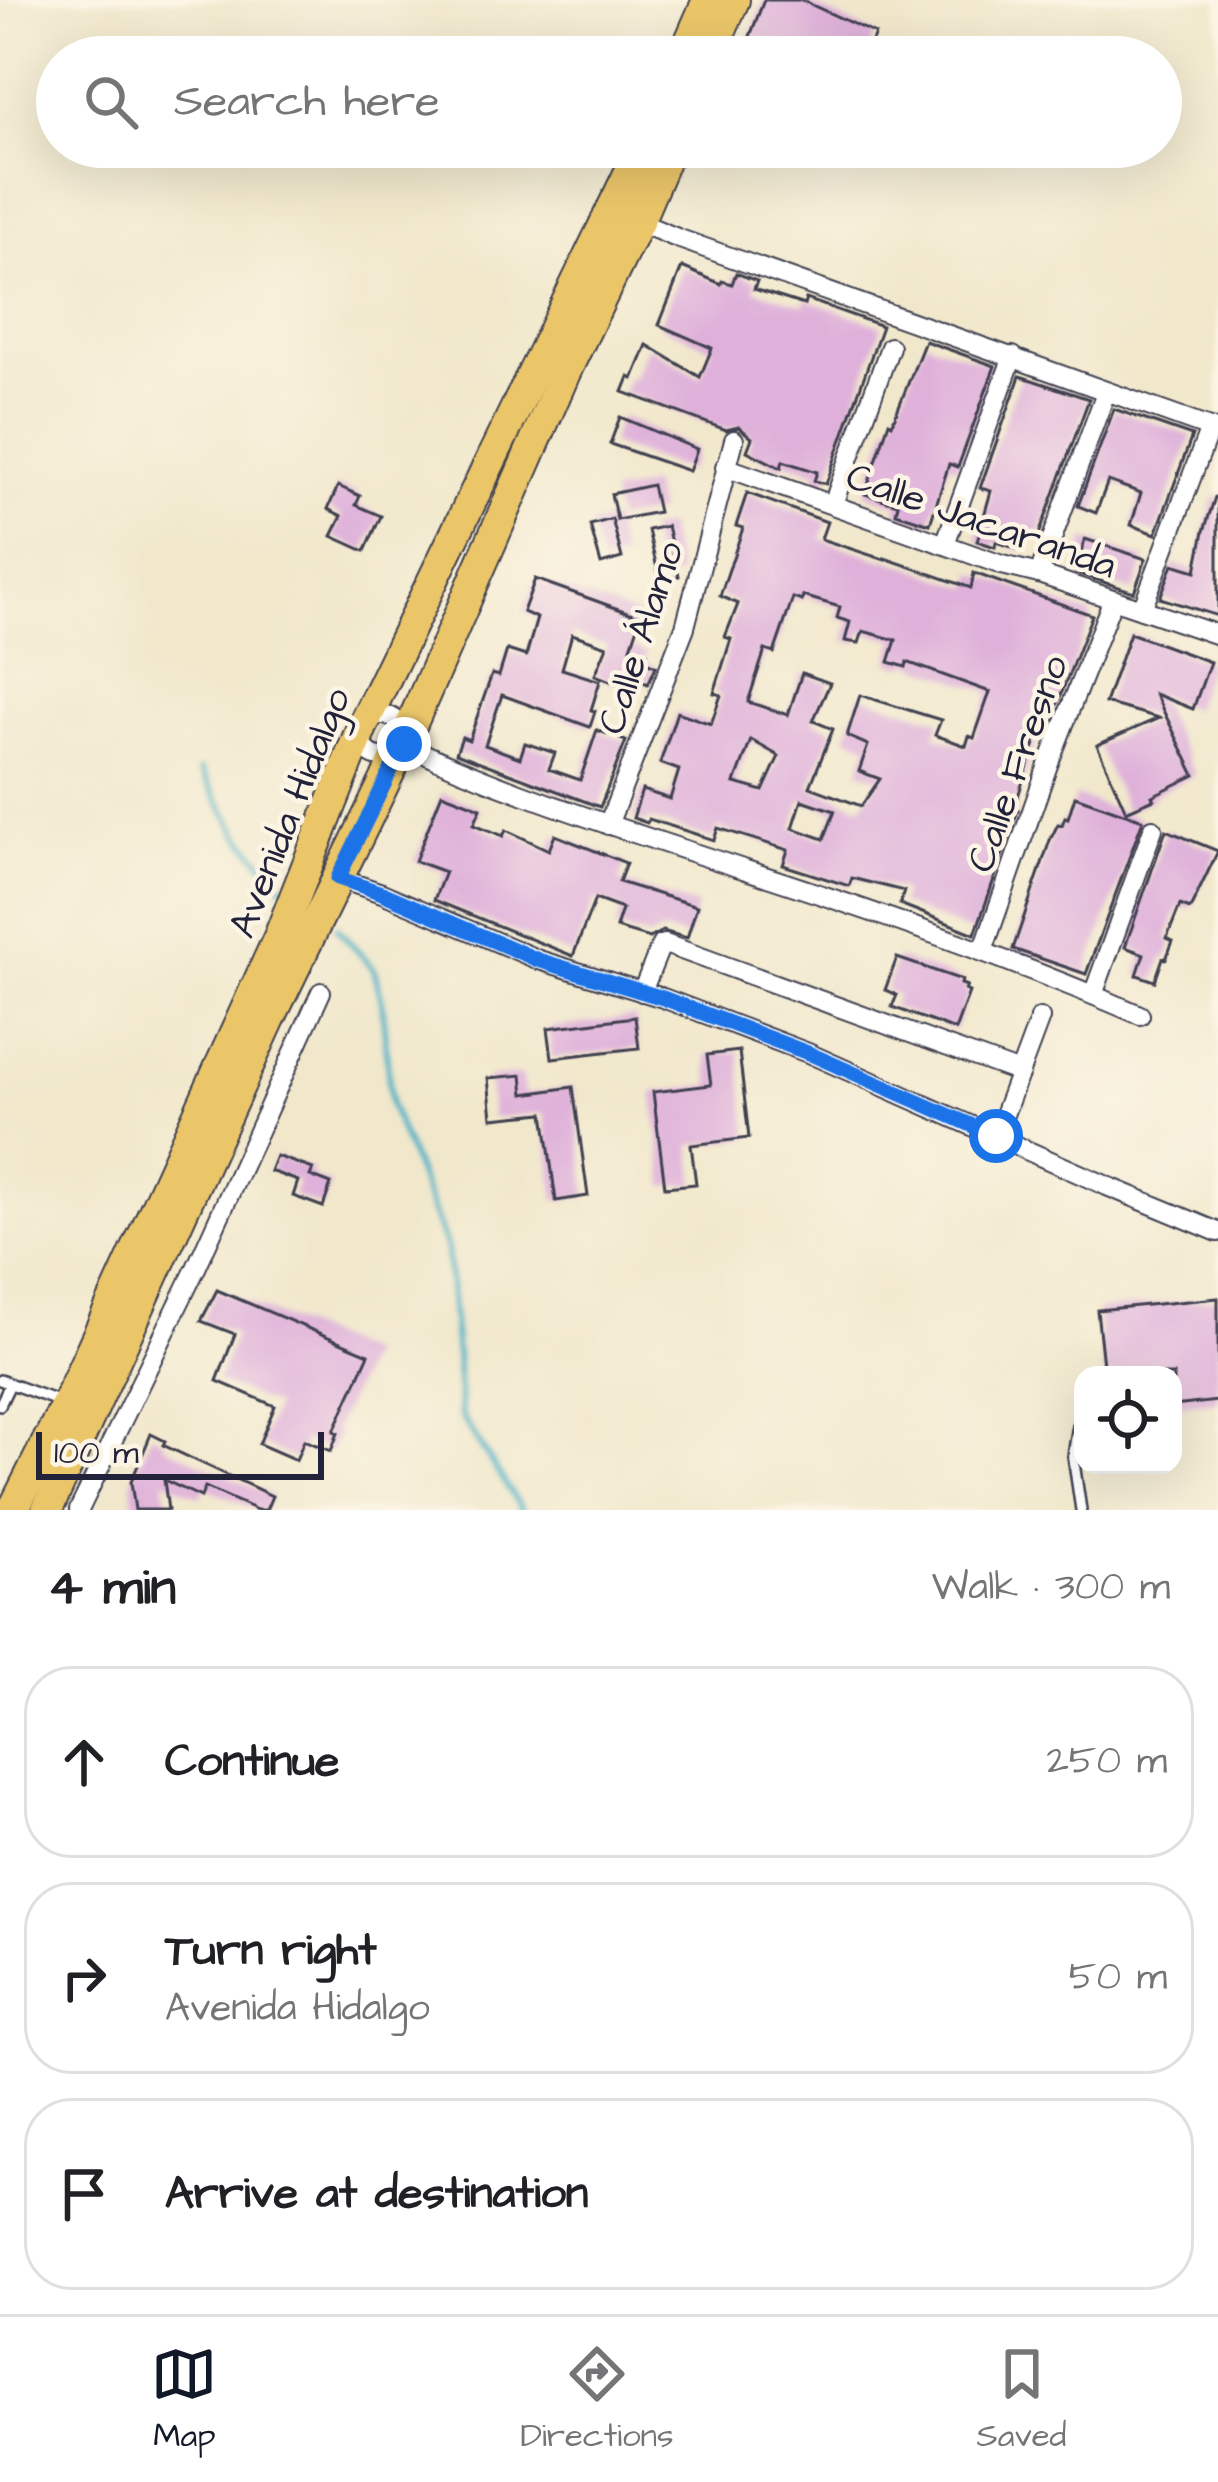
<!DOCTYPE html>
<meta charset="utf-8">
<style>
:root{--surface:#fff;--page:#f2f2f2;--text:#202124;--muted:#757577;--line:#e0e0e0;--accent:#111827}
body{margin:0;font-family:"Architects Daughter",sans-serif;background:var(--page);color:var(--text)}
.controls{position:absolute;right:36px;bottom:36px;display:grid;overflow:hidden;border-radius:24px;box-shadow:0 12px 48px #0002}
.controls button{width:108px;height:108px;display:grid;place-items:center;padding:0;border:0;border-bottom:3px solid var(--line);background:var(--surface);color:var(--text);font:60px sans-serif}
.scale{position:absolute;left:36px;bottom:30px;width:288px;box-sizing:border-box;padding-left:12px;border:6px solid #22223b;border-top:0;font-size:33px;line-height:42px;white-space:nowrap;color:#22223b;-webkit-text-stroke:9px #fcf5e5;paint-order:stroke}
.stop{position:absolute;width:36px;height:36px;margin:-27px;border:9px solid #1a73e8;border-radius:50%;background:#fff}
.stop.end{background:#1a73e8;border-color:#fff;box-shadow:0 3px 12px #0008}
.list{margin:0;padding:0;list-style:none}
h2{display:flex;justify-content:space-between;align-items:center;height:156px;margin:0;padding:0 48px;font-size:51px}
h2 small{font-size:39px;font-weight:400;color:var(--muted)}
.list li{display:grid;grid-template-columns:78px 1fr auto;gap:36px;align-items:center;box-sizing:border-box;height:192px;margin:0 24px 24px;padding:0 24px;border:3px solid var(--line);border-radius:48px}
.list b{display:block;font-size:45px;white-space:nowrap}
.list p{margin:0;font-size:39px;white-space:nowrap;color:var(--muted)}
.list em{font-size:39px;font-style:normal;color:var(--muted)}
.icon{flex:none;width:66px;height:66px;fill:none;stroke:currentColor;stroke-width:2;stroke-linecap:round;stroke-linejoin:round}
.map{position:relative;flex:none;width:1218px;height:1510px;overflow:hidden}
.search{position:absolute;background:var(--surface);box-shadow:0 12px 48px #0002;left:36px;right:36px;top:36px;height:132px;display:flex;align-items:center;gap:30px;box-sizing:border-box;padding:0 42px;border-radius:66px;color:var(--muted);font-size:45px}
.sheet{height:804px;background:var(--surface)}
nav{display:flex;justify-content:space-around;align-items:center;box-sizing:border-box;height:168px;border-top:3px solid var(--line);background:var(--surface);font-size:33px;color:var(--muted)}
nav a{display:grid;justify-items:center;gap:6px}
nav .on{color:var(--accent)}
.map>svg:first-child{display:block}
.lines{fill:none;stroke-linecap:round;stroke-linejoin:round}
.stream{stroke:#48b2c6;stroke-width:6}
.building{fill:#dfb1da;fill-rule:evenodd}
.lane-casing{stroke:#414051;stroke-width:14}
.street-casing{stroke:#414051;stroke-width:22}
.primary-casing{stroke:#414051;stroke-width:34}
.lane{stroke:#fff;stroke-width:9}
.street{stroke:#fff;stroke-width:18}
.primary{stroke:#ebc669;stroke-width:30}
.route{stroke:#1a73e8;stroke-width:15}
.labels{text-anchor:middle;stroke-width:9;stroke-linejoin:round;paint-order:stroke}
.street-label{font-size:39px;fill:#22223b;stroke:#fcf5e5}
</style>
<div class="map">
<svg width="1218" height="1510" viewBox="0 0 1218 1510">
<rect width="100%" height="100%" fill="#fcf5e5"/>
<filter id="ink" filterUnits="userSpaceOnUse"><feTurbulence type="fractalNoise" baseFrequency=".00833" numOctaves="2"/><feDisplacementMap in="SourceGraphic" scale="24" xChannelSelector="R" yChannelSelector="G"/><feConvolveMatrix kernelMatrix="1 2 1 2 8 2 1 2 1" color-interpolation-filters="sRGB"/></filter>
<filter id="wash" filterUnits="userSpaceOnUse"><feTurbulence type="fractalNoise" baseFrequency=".004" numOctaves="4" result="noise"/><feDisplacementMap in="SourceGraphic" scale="48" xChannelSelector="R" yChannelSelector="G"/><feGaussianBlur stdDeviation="2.7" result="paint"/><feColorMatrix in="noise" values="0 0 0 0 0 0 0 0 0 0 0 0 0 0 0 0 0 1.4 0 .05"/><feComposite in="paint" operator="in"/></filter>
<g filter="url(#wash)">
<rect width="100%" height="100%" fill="#f1e8cc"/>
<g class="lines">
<g class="stream">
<path d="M 200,770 L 238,833 L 285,889"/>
<path d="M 337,928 L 374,969 L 382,1001 L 391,1106 L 447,1248 L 461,1416 L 522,1510"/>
</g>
</g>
<g id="blocks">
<g class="building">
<path d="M 764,0 L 801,0 L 875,34 L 865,57 L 742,57 Z"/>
<path d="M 682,267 L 721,284 L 722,281 L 732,284 L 736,273 L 757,281 L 754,289 L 804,305 L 806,299 L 882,326 L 826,484 L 814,481 L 817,472 L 783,461 L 781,468 L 747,451 L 752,438 L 739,427 L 726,430 L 623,392 L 629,377 L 633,379 L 647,345 L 700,377 L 712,348 L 659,325 Z"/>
<path d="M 925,341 L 995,366 L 958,467 L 949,464 L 930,524 L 896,513 L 898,504 L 865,494 L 889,422 L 892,424 Z"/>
<path d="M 1020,376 L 1089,399 L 1037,540 L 1025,538 L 1022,550 L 996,542 L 995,547 L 977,541 L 991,491 L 980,488 Z"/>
<path d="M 1114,409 L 1192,436 L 1156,534 L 1131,525 L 1141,493 L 1108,481 L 1096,513 L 1078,506 Z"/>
<path d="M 620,417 L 697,449 L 689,471 L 610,444 Z"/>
<path d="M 652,485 L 658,512 L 617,520 L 611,494 Z"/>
<path d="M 338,486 L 360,496 L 356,505 L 381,516 L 365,551 L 332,536 L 342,516 L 328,509 Z"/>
<path d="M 747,493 L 827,522 L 821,539 L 885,560 L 885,558 L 971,588 L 974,573 L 1092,615 L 1053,715 L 1045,712 L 1014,809 L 1018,810 L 975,934 L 900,904 L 904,891 L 852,878 L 849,886 L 783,865 L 788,850 L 718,828 L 714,840 L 649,819 L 647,823 L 633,818 L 642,790 L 670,799 L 679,770 L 660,763 L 677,712 L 711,724 L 721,695 L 714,693 L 731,639 L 725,637 L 738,604 L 720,596 L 743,528 L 736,526 ZM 803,596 L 840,607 L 837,618 L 850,622 L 845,641 L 859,643 L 863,631 L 896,640 L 889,662 L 906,667 L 907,662 L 990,692 L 974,738 L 969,736 L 966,746 L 935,735 L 941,720 L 860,695 L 847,736 L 868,745 L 859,771 L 880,779 L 861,806 L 810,787 L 833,729 L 813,721 L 830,683 L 802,673 L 788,715 L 748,702 L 765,650 L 774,653 L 793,598 L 802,601 ZM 751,740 L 779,756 L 763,791 L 735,783 ZM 802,800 L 835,811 L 824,839 L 793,828 Z"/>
<path d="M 1215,497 L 1218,497 L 1218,616 L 1160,598 L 1173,564 L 1196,571 L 1204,531 Z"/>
<path d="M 612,519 L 622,558 L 601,564 L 590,525 Z"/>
<path d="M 667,526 L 679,576 L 660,581 L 648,530 Z"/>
<path d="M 1085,539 L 1146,559 L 1134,592 L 1076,573 Z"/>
<path d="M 535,579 L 641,617 L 631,647 L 647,653 L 643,661 L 656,666 L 648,684 L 639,680 L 635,691 L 595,675 L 607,646 L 572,634 L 562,669 L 600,681 L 591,710 L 595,711 L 590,727 L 502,695 L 485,745 L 520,758 L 525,743 L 555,753 L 549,769 L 580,780 L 597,730 L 626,741 L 600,807 L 456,753 L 462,737 L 469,740 L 492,674 L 499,676 L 507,650 L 526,656 L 537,618 L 523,612 Z"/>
<path d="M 1130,633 L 1210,662 L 1193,709 L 1155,694 L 1195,775 L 1152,796 L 1154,799 L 1126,811 L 1097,745 L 1159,718 L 1105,703 Z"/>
<path d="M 442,793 L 481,808 L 474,824 L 503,836 L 506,830 L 549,850 L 555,835 L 626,863 L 619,882 L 697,906 L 687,938 L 663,931 L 649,938 L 616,928 L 622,909 L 595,899 L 573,956 L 434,900 L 445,872 L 415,861 Z"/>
<path d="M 1075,796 L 1143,820 L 1086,974 L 1013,949 L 1050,840 L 1058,824 L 1062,825 L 1065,817 L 1068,818 Z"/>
<path d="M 1166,830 L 1218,851 L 1190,909 L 1180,905 L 1167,938 L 1173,941 L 1166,959 L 1163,958 L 1155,981 L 1137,975 L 1144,954 L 1125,947 Z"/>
<path d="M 897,958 L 962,980 L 961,984 L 967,986 L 965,990 L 969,992 L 955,1030 L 892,1007 L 897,995 L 885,990 Z"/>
<path d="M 635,1017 L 639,1048 L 552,1058 L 548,1028 Z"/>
<path d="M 739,1051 L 749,1138 L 691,1145 L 696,1184 L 665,1187 L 653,1092 L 711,1085 L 707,1055 Z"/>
<path d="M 522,1075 L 524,1094 L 573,1087 L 588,1196 L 556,1201 L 544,1113 L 492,1118 L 488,1078 Z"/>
<path d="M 276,1156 L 313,1169 L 310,1176 L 331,1184 L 323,1207 L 293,1196 L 298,1181 L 270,1171 Z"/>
<path d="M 217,1290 L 369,1354 L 334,1431 L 338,1433 L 331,1451 L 304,1440 L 296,1460 L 259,1444 L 275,1406 L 217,1381 L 235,1334 L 201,1321 Z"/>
<path d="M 1218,1298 L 1218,1401 L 1173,1406 L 1173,1375 L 1104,1375 L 1097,1310 Z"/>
<path d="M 151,1434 L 165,1441 L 163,1445 L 272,1496 L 266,1510 L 257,1510 L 205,1487 L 201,1497 L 164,1480 L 168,1510 L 135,1510 L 131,1482 Z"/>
</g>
</g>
</g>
<g filter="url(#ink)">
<use href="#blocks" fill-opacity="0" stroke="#414051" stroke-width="3"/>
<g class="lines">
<g class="lane-casing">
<g id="lane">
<path d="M 0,1380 L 63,1403"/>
<path d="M 1078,1390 L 1080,1412 L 1073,1456 L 1081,1510"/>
<path d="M 0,1405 L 10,1384"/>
</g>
</g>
<g class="street-casing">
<g id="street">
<path d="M 638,222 L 677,238 L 1218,431"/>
<path d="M 725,467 L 1002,565 L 1039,574 L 1218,635"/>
<path d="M 833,504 L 890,347"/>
<path d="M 945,544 L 1013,356"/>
<path d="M 1039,574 L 1106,392"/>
<path d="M 1142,609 L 1210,428"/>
<circle cx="382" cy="736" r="21"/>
<path d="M 403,744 C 513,796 631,832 746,870 C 879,913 1011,959 1140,1015"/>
<path d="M 608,825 L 685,627 L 734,440"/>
<path d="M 337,878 L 382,893 L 539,960 L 663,998 L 808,1053 L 1107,1186 L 1218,1232"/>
<path d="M 983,951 L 1048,765 L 1113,599"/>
<path d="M 642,992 L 661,945 L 665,944 L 1020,1073"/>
<path d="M 1093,995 L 1153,829"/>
<path d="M 996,1136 L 1040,1018"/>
<path d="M 79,1510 L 196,1268 L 321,992"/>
</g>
</g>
<g class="primary-casing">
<g id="primary">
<path d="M 683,57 L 708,0"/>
<path d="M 709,57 L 734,0"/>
<path d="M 13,1510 L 66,1405 L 279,937 L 362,727 L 642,147"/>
<path d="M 47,1510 L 270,1018 L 403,744 L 567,368 L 638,222 L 670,147"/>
</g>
</g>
<use href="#lane" class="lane"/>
<use href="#street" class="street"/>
<use href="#primary" class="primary"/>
</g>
</g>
<g class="lines" filter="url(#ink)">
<path class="route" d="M 404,744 L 338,878 L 382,893 L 538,960 L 663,998 L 808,1053 L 996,1136"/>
</g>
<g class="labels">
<g class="street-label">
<text transform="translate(982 519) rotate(19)" y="14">Calle Jacaranda</text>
<text transform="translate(639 637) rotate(-72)" y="14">Calle Álamo</text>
<text transform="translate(1016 763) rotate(-70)" y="14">Calle Fresno</text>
<text transform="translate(288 812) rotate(-68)" y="14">Avenida Hidalgo</text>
</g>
</g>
</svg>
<div class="controls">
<button><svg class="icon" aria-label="locate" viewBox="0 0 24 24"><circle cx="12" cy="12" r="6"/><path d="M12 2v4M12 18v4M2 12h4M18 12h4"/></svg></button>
</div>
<div class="scale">100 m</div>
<div class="stop" style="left:996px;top:1136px"></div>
<div class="stop end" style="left:404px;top:744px"></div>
<div class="search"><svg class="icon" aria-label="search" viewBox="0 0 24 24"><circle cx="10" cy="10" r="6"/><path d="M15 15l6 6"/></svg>Search here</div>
</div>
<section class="sheet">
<h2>4 min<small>Walk · 300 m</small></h2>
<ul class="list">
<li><svg class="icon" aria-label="ahead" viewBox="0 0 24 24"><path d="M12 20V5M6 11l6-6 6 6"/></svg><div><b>Continue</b></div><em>250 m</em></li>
<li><svg class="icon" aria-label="right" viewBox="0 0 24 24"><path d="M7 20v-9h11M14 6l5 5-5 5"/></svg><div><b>Turn right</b><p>Avenida Hidalgo</p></div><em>50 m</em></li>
<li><svg class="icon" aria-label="arrive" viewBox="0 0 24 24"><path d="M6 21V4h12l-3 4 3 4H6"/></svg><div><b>Arrive at destination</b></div></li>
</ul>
</section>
<nav>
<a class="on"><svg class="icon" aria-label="map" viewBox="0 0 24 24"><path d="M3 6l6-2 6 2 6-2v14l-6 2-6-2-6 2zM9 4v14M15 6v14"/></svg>Map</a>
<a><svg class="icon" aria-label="directions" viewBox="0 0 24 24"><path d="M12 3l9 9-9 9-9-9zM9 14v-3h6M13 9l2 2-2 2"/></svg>Directions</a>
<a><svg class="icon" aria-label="saved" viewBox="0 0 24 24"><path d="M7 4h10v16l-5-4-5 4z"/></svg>Saved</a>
</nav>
